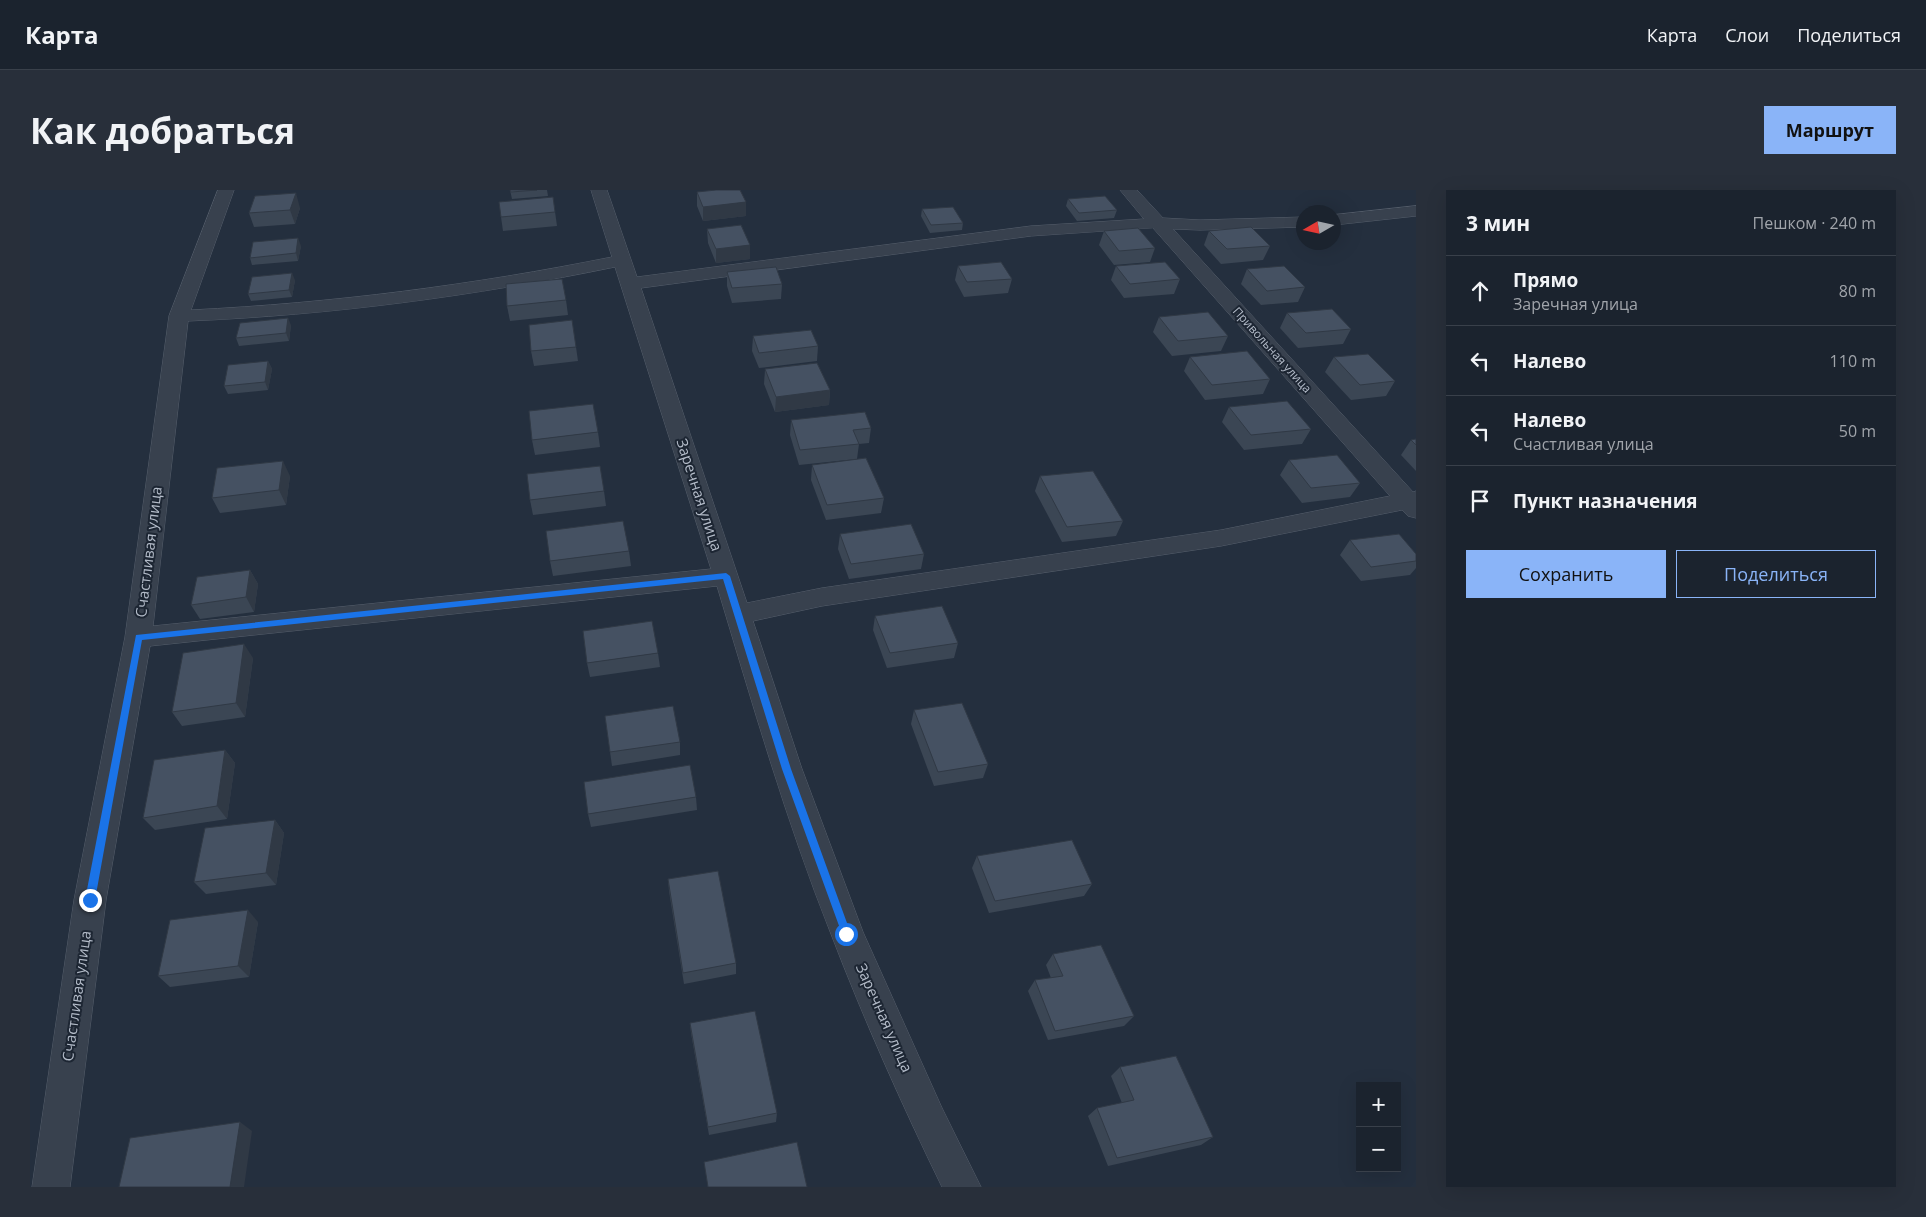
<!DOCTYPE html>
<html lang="ru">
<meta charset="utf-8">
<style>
:root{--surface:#1b232e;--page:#282f3a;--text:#f1f3f6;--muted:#a0a4aa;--line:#39404a;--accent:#8ab4f8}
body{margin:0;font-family:"Open Sans",sans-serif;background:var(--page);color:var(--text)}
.controls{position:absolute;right:15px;bottom:15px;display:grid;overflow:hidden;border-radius:0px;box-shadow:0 5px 20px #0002}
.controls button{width:45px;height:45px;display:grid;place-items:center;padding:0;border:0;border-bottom:1px solid var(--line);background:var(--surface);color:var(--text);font:25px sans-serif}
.compass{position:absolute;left:1266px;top:15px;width:45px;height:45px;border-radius:50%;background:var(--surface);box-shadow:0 5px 20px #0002;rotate:261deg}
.stop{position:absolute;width:15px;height:15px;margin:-11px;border:4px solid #1a73e8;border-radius:50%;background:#fff}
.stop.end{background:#1a73e8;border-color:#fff;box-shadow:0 1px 5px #0008}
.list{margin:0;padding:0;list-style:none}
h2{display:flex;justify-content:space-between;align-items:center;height:65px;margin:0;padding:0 20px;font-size:21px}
h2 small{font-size:16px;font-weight:400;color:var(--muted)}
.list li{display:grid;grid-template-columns:32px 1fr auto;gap:15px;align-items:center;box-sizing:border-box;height:70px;padding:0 20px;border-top:1px solid var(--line)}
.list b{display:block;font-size:19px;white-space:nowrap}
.list p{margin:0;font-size:16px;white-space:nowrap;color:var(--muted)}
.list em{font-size:16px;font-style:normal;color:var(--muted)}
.actions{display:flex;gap:10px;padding:15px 20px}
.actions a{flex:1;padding:11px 0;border:1px solid var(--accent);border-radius:0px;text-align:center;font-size:18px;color:var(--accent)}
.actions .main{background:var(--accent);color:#111}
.icon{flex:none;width:28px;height:28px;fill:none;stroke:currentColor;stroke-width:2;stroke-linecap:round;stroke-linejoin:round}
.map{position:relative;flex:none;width:1386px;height:997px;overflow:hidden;border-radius:0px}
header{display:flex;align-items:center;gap:30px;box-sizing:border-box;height:70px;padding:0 25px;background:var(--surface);border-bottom:1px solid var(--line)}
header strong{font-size:24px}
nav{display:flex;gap:28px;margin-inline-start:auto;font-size:18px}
.intro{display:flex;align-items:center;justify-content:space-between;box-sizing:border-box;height:120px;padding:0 30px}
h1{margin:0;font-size:35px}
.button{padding:12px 22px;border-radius:0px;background:var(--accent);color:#111;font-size:18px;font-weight:700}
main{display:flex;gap:30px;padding:0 30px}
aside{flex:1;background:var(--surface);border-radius:0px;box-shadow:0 5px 20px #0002}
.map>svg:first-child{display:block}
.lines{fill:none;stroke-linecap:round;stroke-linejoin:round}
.minor-casing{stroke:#565f6c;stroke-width:1}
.minor{fill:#38414e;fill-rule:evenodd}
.wall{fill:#3b4654}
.shaded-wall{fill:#303945}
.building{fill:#455162;stroke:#303945}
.route{fill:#1a73e8}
.labels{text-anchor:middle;stroke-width:4;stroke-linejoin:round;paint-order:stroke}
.far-street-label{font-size:12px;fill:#b4bcc9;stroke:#1d2633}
.street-label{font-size:15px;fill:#b4bcc9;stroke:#1d2633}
</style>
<header>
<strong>Карта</strong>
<nav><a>Карта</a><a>Слои</a><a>Поделиться</a></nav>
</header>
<div class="intro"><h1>Как добраться</h1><a class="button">Маршрут</a></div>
<main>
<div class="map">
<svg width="1386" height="997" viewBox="0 0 1386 997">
<rect width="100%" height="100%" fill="#242f3e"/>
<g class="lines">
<g class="minor-casing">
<g id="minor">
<path d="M 188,0 L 204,0 L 161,120 C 303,113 443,95 582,67 L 561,0 L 577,0 L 607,87 L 1001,36 L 1114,29 L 1090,0 L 1107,0 L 1133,28 L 1170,30 L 1274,27 L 1274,37 L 1170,40 L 1143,39 L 1383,302 L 1386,301 L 1386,328 L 1378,326 L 1372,320 L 1191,356 L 792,416 L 723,431 L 772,579 L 833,742 L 912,918 L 951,997 L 912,997 C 872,915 834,830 801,744 C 756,631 722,512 687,396 L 120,456 L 76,710 L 40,997 L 2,997 L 44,710 L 95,447 L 139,126 ZM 1123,38 L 1360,306 L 1191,340 L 792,398 L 717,413 L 611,98 L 1001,46 ZM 585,77 L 681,379 L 123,436 L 158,131 C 302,125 444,106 585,77 Z"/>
<path d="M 1386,16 L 1386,26 L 1304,35 L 1304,25 Z"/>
</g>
</g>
<use href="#minor" class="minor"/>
</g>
<g class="wall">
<path d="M 480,0 L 517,0 L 518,6 L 482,9 Z"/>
<path d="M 667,2 L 716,26 L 673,31 L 667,16 Z"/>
<path d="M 523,7 L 527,36 L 473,41 L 471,27 Z"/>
<path d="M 1038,9 L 1087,20 L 1084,28 L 1047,31 L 1036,16 Z"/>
<path d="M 270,18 L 265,34 L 224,37 L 219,23 Z"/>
<path d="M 892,19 L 933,33 L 932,40 L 900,43 L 891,26 Z"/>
<path d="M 677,39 L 720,69 L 686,73 L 678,53 Z"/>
<path d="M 1074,41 L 1125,58 L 1120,72 L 1084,75 L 1069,55 Z"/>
<path d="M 1179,41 L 1240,56 L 1233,70 L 1191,74 L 1174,55 Z"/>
<path d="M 271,56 L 268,71 L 222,75 L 220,68 Z"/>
<path d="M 928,76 L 982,89 L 978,103 L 934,107 L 925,90 Z"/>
<path d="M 1086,76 L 1150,89 L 1144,104 L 1094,108 L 1081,90 Z"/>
<path d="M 1217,79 L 1275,97 L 1268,112 L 1231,115 L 1211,94 Z"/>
<path d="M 697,82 L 752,94 L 751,109 L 702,113 L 697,96 Z"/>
<path d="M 265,90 L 262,107 L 221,111 L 218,104 Z"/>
<path d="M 536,110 L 538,125 L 480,131 L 477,116 Z"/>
<path d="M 1257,123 L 1321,139 L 1313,154 L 1268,158 L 1250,138 Z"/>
<path d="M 1129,127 L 1198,146 L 1191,161 L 1142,166 L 1123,142 Z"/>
<path d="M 261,135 L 259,151 L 209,156 L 206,148 Z"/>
<path d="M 723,146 L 788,156 L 787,171 L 729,178 L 722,161 Z"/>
<path d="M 546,157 L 548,171 L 504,176 L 501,161 Z"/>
<path d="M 1160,167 L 1240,189 L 1233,204 L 1175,210 L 1154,181 Z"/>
<path d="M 1304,167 L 1365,191 L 1356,206 L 1321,210 L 1295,182 Z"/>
<path d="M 238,171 L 242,179 L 238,200 L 198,204 L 194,196 Z"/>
<path d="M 735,179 L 800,200 L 799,215 L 745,222 L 734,194 Z"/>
<path d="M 1199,217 L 1281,239 L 1272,254 L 1214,260 L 1192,232 Z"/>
<path d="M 761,230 L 841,238 L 839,253 L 829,254 L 827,269 L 769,275 L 760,245 Z"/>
<path d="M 568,242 L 570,257 L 505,265 L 502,250 Z"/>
<path d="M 1386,249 L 1386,281 L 1371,265 L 1381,250 Z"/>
<path d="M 1259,270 L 1330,293 L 1320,307 L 1272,313 L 1250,285 Z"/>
<path d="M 782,275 L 854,308 L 851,323 L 796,330 L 781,290 Z"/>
<path d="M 260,286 L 256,315 L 190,323 L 182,308 Z"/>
<path d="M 1010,286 L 1093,331 L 1086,346 L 1032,352 L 1005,301 Z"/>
<path d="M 574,301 L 576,316 L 503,325 L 500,310 Z"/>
<path d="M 810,344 L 894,364 L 891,379 L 819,389 L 808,359 Z"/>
<path d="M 1320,350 L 1386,364 L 1386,378 L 1380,385 L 1331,391 L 1310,365 Z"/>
<path d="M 599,361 L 601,376 L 523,386 L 520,371 Z"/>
<path d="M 220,380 L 228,394 L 224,422 L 170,429 L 161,415 Z"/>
<path d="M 845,426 L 928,453 L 924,468 L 857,478 L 843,440 Z"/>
<path d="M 628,463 L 630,477 L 560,487 L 557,473 Z"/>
<path d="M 223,468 L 215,527 L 152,536 L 142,522 Z"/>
<path d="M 884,520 L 958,574 L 953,588 L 904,596 L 881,534 Z"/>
<path d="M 575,526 L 650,552 L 650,565 L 582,576 Z"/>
<path d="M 195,560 L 205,573 L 197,629 L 125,640 L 113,628 Z"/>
<path d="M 666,607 L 667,620 L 561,637 L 558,624 Z"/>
<path d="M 245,630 L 254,643 L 246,695 L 176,704 L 164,692 Z"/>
<path d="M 947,666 L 1062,694 L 1054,706 L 959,723 L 942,678 Z"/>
<path d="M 638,689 L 706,773 L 706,784 L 654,794 L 639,701 Z"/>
<path d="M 228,732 L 219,787 L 140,797 L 128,786 Z"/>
<path d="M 1023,764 L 1104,826 L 1094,836 L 1018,850 L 998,801 L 1005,790 L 1021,788 L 1016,775 Z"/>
<path d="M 660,833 L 747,923 L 746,932 L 679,945 L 661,843 Z"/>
<path d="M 1090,877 L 1183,947 L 1171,955 L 1078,976 L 1058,926 L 1067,918 L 1092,913 L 1081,886 Z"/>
</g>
<g class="shaded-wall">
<path d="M 266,3 L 270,18 L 265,34 L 260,20 Z"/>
<path d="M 716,12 L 716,26 L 673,31 L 673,17 Z"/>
<path d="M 268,48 L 271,56 L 268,71 L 266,63 Z"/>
<path d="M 720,55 L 720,69 L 686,73 L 686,59 Z"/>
<path d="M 262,83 L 265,90 L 262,107 L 259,100 Z"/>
<path d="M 258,128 L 261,135 L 259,151 L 256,143 Z"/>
<path d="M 238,171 L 242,179 L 238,200 L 235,192 Z"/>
<path d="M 800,200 L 799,215 L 745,222 L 746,207 Z"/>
<path d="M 253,271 L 260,286 L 256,315 L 249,300 Z"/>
<path d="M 220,380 L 228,394 L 224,422 L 216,407 Z"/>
<path d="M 214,454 L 223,468 L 215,527 L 206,513 Z"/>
<path d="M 195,560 L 205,573 L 197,629 L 187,616 Z"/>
<path d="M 245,630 L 254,643 L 246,695 L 236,683 Z"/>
<path d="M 218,720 L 228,732 L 219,787 L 208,776 Z"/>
<path d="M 210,932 L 222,941 L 214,997 L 200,997 Z"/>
</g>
<g class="building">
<path d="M 480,0 L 507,0 L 481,2 Z"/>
<path d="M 686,0 L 710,0 L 716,12 L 673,17 L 667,2 Z"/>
<path d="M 266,3 L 260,20 L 219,23 L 225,6 Z"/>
<path d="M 1075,6 L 1087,20 L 1049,23 L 1038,9 Z"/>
<path d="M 523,7 L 525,22 L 471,27 L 469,12 Z"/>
<path d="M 923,17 L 933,33 L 901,35 L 892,19 Z"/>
<path d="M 711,35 L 720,55 L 686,59 L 677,39 Z"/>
<path d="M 1221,37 L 1240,56 L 1197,59 L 1179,41 Z"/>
<path d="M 1108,38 L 1125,58 L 1089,61 L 1074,41 Z"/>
<path d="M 268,48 L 266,63 L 220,68 L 223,52 Z"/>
<path d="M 971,72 L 982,89 L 937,92 L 928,76 Z"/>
<path d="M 1135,72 L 1150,89 L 1100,94 L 1086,76 Z"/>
<path d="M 1254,76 L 1275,97 L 1237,101 L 1217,79 Z"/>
<path d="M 746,77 L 752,94 L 702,98 L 697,82 Z"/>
<path d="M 262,83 L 259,100 L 218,104 L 222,87 Z"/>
<path d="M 532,89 L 536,110 L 477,116 L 476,94 Z"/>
<path d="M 1302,119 L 1321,139 L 1276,143 L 1257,123 Z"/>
<path d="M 1178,122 L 1198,146 L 1148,151 L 1129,127 Z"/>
<path d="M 258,128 L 256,143 L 206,148 L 210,133 Z"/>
<path d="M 542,130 L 546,157 L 501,161 L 499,135 Z"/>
<path d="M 781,140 L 788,156 L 729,163 L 723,146 Z"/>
<path d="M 1217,161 L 1240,189 L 1182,195 L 1160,167 Z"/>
<path d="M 1338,164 L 1365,191 L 1330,195 L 1304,167 Z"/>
<path d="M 238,171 L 235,192 L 194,196 L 198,175 Z"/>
<path d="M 787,173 L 800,200 L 746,207 L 735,179 Z"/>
<path d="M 1257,211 L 1281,239 L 1221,245 L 1199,217 Z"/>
<path d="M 563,214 L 568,242 L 502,250 L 499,221 Z"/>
<path d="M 835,222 L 841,238 L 823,240 L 829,254 L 770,260 L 761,230 Z"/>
<path d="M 1386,249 L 1386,255 L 1381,250 Z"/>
<path d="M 1307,265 L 1330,293 L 1281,298 L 1259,270 Z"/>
<path d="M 836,268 L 854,308 L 797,315 L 782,275 Z"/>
<path d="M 253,271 L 249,300 L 182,308 L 187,278 Z"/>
<path d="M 570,276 L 574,301 L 500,310 L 497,284 Z"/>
<path d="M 1063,281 L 1093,331 L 1037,337 L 1010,286 Z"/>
<path d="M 593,331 L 599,361 L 520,371 L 516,341 Z"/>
<path d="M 881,334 L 894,364 L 821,374 L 810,344 Z"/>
<path d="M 1369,344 L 1386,364 L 1386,371 L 1341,377 L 1320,350 Z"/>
<path d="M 220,380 L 216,407 L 161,415 L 167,387 Z"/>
<path d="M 912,416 L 928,453 L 860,463 L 845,426 Z"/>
<path d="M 622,431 L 628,463 L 557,473 L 553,441 Z"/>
<path d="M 214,454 L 206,513 L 142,522 L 153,463 Z"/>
<path d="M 932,513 L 958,574 L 908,582 L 884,520 Z"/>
<path d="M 643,516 L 650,552 L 580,562 L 575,526 Z"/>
<path d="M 195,560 L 187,616 L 113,628 L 124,570 Z"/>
<path d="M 660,575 L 666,607 L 558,624 L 554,592 Z"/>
<path d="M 245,630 L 236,683 L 164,692 L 175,638 Z"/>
<path d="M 1042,650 L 1062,694 L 965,711 L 947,666 Z"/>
<path d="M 688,681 L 706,773 L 653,783 L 638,689 Z"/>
<path d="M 218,720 L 208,776 L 128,786 L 140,730 Z"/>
<path d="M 1071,755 L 1104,826 L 1025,841 L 1005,790 L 1033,786 L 1023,764 Z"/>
<path d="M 725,821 L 747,923 L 678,937 L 660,833 Z"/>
<path d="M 1146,866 L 1183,947 L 1087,968 L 1067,918 L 1104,910 L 1090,877 Z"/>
<path d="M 210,932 L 200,997 L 89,997 L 100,948 Z"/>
<path d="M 767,952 L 777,997 L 678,997 L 674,972 Z"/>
</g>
<path class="route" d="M 696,383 L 700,386 L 761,579 L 821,744 L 820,747 L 816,749 L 812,744 L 752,579 L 693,389 L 112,450 L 65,710 L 60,714 L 57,713 L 55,710 L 106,445 Z"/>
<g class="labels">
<g class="far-street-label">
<text transform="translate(1242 160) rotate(48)" y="4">Привольная улица</text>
</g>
<g class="street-label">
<text transform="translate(669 305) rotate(72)" y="5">Заречная улица</text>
<text transform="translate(119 362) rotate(-83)" y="5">Счастливая улица</text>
<text transform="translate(47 806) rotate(-82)" y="5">Счастливая улица</text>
<text transform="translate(854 828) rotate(66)" y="5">Заречная улица</text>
</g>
</g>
</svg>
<div class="controls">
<button>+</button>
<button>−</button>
</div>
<svg class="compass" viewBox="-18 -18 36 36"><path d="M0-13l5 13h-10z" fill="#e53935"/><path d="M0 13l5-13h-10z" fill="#a0a4aa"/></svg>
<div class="stop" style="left:816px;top:744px"></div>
<div class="stop end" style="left:60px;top:710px"></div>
</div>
<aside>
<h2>3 мин<small>Пешком · 240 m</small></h2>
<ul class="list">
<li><svg class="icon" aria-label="ahead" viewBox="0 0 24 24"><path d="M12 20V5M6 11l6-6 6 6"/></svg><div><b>Прямо</b><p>Заречная улица</p></div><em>80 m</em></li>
<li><svg class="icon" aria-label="left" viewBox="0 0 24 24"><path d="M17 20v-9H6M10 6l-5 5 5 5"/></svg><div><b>Налево</b></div><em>110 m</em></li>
<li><svg class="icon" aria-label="left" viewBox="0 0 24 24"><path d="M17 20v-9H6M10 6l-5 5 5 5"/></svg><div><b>Налево</b><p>Счастливая улица</p></div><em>50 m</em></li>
<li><svg class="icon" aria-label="arrive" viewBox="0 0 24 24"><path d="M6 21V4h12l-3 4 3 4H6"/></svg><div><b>Пункт назначения</b></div></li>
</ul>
<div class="actions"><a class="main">Сохранить</a><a>Поделиться</a></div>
</aside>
</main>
